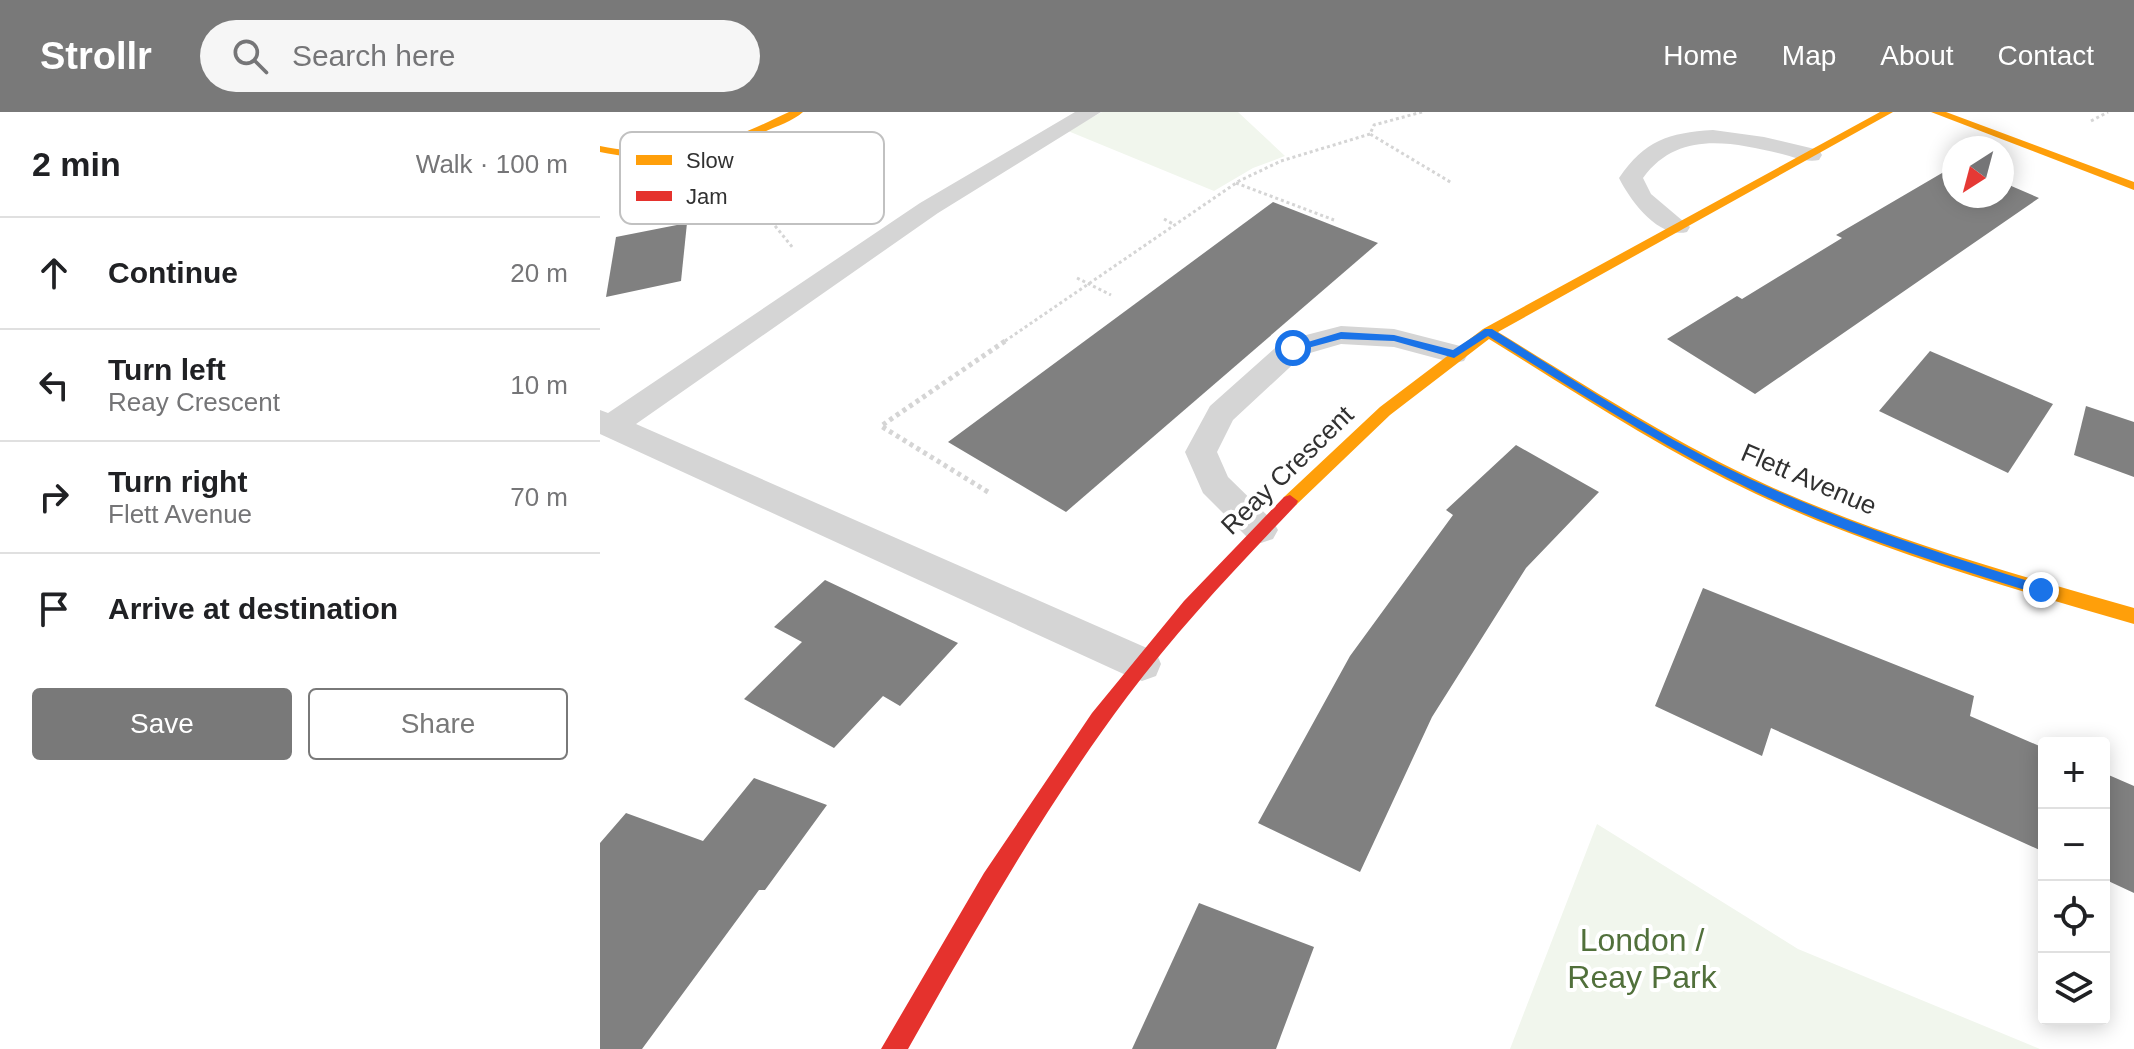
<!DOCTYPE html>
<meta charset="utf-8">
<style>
:root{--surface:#fff;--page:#f6f6f6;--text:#202124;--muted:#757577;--line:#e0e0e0;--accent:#797979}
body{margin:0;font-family:Helvetica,sans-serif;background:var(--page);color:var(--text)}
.controls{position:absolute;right:24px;bottom:24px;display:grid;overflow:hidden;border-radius:8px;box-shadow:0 4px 20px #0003}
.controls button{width:72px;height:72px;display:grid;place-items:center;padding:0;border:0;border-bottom:2px solid var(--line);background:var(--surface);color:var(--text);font:40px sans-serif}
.compass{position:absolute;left:1342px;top:24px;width:72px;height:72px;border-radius:50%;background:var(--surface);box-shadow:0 4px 20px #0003;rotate:216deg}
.stop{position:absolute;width:24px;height:24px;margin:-18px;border:6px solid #1a73e8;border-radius:50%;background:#fff}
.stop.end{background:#1a73e8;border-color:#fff;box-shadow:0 2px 8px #0008}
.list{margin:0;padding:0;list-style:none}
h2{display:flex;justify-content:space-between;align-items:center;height:104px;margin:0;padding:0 32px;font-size:34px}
h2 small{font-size:26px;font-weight:400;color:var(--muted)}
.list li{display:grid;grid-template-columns:52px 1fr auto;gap:24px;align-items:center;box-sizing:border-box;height:112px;padding:0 32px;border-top:2px solid var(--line)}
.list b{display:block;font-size:30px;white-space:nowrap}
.list p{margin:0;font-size:26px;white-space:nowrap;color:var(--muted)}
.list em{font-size:26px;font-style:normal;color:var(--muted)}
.actions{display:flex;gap:16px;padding:24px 32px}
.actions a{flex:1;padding:18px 0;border:2px solid var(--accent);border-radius:8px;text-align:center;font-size:28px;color:var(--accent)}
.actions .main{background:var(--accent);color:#fff}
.icon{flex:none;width:44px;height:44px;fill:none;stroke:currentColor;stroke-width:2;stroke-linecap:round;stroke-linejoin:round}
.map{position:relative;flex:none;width:1534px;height:937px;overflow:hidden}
header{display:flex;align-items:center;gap:48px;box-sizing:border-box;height:112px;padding:0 40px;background:var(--accent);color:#fff}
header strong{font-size:38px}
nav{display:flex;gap:44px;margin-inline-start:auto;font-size:28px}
.search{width:560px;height:72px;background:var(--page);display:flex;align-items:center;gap:20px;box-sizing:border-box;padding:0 28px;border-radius:44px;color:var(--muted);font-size:30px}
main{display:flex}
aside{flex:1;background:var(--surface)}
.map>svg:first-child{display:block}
.green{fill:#f1f6ed}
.building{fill:#808080}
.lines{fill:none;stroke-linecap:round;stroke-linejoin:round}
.path-far1{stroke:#d5d5d5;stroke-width:3;stroke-dasharray:3 3;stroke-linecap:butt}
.path{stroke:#d5d5d5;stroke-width:5;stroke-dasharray:4 4;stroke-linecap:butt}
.lane{fill:#d5d5d5;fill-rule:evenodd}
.slow{fill:#ff9f0a;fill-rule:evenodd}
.jam{fill:#e5322d;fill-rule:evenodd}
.route{fill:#1a73e8}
.labels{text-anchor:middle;stroke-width:8;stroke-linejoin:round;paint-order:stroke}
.street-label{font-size:26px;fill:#313131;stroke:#fff}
.near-park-label{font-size:32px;fill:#51703b;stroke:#fff}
.key{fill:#fff;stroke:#c1c1c1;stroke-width:2}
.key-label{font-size:22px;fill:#313131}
</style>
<header>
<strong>Strollr</strong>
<div class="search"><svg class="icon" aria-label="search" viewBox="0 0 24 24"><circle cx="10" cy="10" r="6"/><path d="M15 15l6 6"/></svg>Search here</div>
<nav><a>Home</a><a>Map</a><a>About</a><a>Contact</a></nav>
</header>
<main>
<aside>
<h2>2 min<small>Walk · 100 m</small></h2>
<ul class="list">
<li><svg class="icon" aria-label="ahead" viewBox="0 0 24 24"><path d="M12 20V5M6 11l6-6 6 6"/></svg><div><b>Continue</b></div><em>20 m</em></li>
<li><svg class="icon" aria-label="left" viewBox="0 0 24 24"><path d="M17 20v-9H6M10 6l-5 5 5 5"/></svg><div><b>Turn left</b><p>Reay Crescent</p></div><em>10 m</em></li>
<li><svg class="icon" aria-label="right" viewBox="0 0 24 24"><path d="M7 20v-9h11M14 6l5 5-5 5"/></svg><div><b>Turn right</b><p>Flett Avenue</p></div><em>70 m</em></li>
<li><svg class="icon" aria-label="arrive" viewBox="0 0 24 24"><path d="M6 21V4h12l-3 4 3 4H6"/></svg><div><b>Arrive at destination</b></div></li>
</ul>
<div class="actions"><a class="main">Save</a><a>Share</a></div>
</aside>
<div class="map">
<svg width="1534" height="937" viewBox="0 0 1534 937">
<rect width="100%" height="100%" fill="#fff"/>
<g class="green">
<path d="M 502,0 L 638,0 L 685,44 L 653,56 L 614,79 L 468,19 Z"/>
<path d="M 997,712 L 1198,837 L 1440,937 L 910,937 Z"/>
</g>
<g class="building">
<path d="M 1354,54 L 1354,84 L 1402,84 L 1402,70 L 1439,86 L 1155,282 L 1067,227 L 1137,184 L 1142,187 L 1242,126 L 1236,123 Z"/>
<path d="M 673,90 L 778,131 L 466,400 L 348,330 Z"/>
<path d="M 87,111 L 81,169 L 6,185 L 16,125 Z"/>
<path d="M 1330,239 L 1453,292 L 1408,361 L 1279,299 Z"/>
<path d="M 1486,294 L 1534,310 L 1534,365 L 1474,343 Z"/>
<path d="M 916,333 L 999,380 L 926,456 L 832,605 L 760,760 L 658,711 L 750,544 L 853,403 L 846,398 Z"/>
<path d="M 225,468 L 358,531 L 300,594 L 283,584 L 234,636 L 144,587 L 202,530 L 174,515 Z"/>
<path d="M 1103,476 L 1374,584 L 1370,604 L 1444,636 L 1444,740 L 1171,616 L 1162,644 L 1055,594 Z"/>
<path d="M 1504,661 L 1534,674 L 1534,781 L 1504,767 Z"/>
<path d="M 154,666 L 227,693 L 165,778 L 159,778 L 42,937 L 0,937 L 0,731 L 26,701 L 103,729 Z"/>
<path d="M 599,791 L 714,835 L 676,937 L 532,937 Z"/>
</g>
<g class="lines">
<g class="path-far1">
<path d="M 822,0 L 774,13 L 770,22 L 852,71"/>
<path d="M 1491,9 L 1508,0"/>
<path d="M 636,71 L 734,108"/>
<path d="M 141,72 L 193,136"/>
<path d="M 564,107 L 575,113"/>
<path d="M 477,166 L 511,183"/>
<path d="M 405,229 L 639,69 L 681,49 L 770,22"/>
</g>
<path class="path" d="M 388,380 L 281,314 L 408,227"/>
<g class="lane">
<path d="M 475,0 L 501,0 L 338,101 L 36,312 L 556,540 L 561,552 L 556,564 L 542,569 L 528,564 L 0,322 L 0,298 L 8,301 L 320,91 Z"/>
<path d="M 1113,18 L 1164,25 L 1219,38 L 1222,43 L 1219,48 C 1207,51 1194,45 1182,42 C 1131,30 1078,18 1043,66 L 1051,82 L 1090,115 L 1087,120 C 1058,127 1030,88 1019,66 C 1045,28 1068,21 1113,18 Z"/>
<path d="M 741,214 L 794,217 L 864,235 L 868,242 L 864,249 L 854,251 L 794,235 L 741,232 L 703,243 L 633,308 L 617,340 L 628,365 L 673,409 L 678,418 L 673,427 L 661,431 L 649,427 L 603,381 L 585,340 L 610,294 L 683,229 Z"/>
</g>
<g class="slow">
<path d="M 189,0 L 203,0 C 193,9 177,14 164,20 C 106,47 63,53 0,40 L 0,34 C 80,50 118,34 189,0 Z"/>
<path d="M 1280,0 L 1293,0 L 898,220 C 986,274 1073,330 1167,373 C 1285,426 1410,461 1534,496 L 1534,512 C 1406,475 1277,438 1156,382 C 1062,338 976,281 889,227 L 790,303 L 696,393 L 684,393 L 682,389 L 684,385 L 780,295 L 883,217 Z"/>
<path d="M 1331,0 L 1346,0 L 1534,70 L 1534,78 Z"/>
</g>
<path class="jam" d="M 690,383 L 698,389 L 696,393 C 637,455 578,517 527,585 C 444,696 376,817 308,937 L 281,937 L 384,761 L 492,601 L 584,489 L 684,385 Z"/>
</g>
<path class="route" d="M 885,217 L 892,217 C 981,272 1070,332 1166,374 C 1255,414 1348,444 1441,473 L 1448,478 L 1441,483 C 1345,453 1247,423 1156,380 C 1063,335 976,279 888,224 L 854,246 L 794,229 L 741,227 L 693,240 L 688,236 L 741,220 L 794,223 L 853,238 Z"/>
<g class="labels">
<g class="street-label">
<text transform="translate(687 358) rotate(-44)" y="9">Reay Crescent</text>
<text transform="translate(1209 367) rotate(23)" y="9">Flett Avenue</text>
</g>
<g class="near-park-label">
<text x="1042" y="839">London /<tspan x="1042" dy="37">Reay Park</tspan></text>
</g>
</g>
<rect x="20" y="20" width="264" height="92" rx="12" class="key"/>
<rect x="36" y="43" width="36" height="10" fill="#ff9f0a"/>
<rect x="36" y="79" width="36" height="10" fill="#e5322d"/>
<g class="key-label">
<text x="86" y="56">Slow</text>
<text x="86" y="92">Jam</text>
</g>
</svg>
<div class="controls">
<button>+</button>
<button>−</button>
<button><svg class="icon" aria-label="locate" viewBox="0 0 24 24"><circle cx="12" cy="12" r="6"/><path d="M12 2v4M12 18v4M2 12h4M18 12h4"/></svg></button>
<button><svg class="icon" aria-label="layers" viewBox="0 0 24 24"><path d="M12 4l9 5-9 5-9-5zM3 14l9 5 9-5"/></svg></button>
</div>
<svg class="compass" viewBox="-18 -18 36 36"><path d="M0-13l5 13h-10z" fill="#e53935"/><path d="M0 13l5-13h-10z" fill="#757577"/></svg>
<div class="stop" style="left:693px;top:236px"></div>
<div class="stop end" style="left:1441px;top:478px"></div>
</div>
</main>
